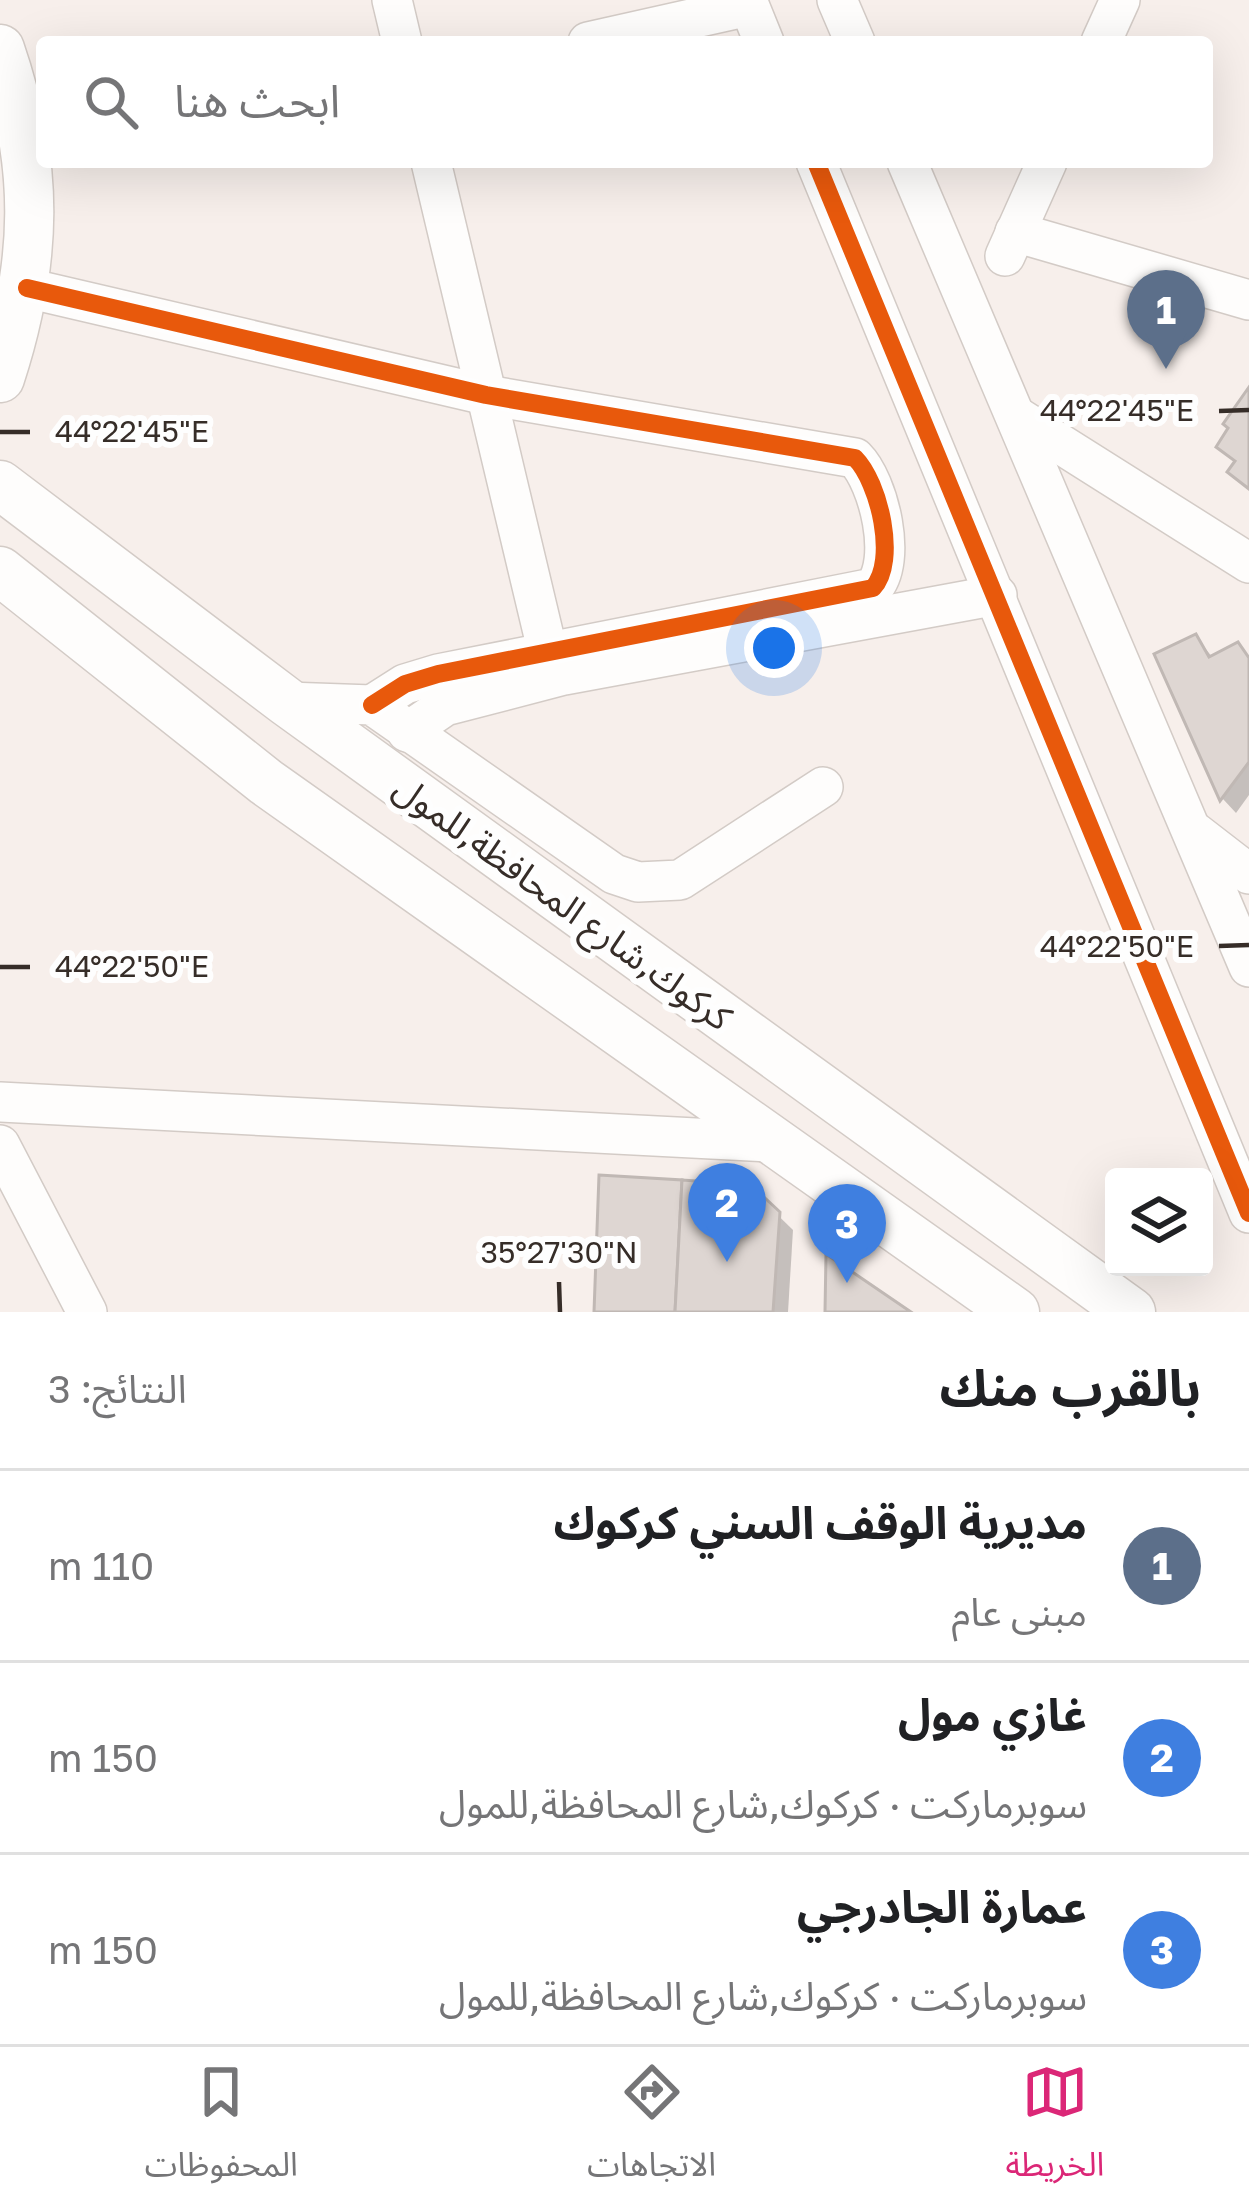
<!DOCTYPE html>
<html lang="ar">
<meta charset="utf-8">
<style>
:root{--surface:#fff;--page:#f6f6f6;--text:#202124;--muted:#757577;--line:#e0e0e0;--accent:#db2777}
body{margin:0;font-family:"Golos Text","Noto Sans Arabic",sans-serif;background:var(--page);color:var(--text);direction:rtl}
.controls{position:absolute;right:36px;bottom:36px;display:grid;overflow:hidden;border-radius:12px;box-shadow:0 12px 48px #0002}
.controls button{width:108px;height:108px;display:grid;place-items:center;padding:0;border:0;border-bottom:3px solid var(--line);background:var(--surface);color:var(--text);font:60px sans-serif}
.you{position:absolute;left:774px;top:648px;width:42px;height:42px;margin:-30px;border:9px solid #fff;border-radius:50%;background:#1a73e8;box-shadow:0 0 0 18px #1a73e833}
.badge{display:grid;place-items:center;width:78px;height:78px;border-radius:50%;background:var(--accent);color:#fff;font-size:39px;font-weight:700}
.pin{position:absolute;translate:-50% -99px;filter:drop-shadow(0 3px 6px #0008)}
.pin::after{content:'';position:absolute;top:63px;width:42px;height:36px;background:inherit;clip-path:polygon(0 0,100% 0,50% 100%)}
.list{margin:0;padding:0;list-style:none}
h2{display:flex;justify-content:space-between;align-items:center;height:156px;margin:0;padding:0 48px;font-size:51px}
h2 small{font-size:39px;font-weight:400;color:var(--muted)}
.list li{display:grid;grid-template-columns:78px 1fr auto;gap:36px;align-items:center;box-sizing:border-box;height:192px;padding:0 48px;border-top:3px solid var(--line)}
.list b{display:block;font-size:45px;white-space:nowrap}
.list p{margin:0;font-size:39px;white-space:nowrap;color:var(--muted)}
.list em{font-size:39px;font-style:normal;color:var(--muted)}
.icon{flex:none;width:66px;height:66px;fill:none;stroke:currentColor;stroke-width:2;stroke-linecap:round;stroke-linejoin:round}
.map{position:relative;flex:none;width:1249px;height:1312px;overflow:hidden;direction:ltr}
.search{position:absolute;background:var(--surface);box-shadow:0 12px 48px #0002;left:36px;right:36px;top:36px;height:132px;display:flex;align-items:center;gap:30px;box-sizing:border-box;padding:0 42px;border-radius:12px;color:var(--muted);font-size:45px}
.sheet{height:732px;background:var(--surface)}
nav{display:flex;justify-content:space-around;align-items:center;box-sizing:border-box;height:168px;border-top:3px solid var(--line);background:var(--surface);font-size:33px;color:var(--muted)}
nav a{display:grid;justify-items:center;gap:6px}
nav .on{color:var(--accent)}
.map>svg:first-child{display:block}
.shadow{fill:#0003}
.building{fill:#ded6d2;stroke:#c0b8b4;stroke-width:3}
.lines{fill:none;stroke-linecap:round;stroke-linejoin:round}
.minor-casing{stroke:#d3cbc6;stroke-width:42}
.major-casing{stroke:#d3cbc6;stroke-width:51}
.minor{stroke:#fefdfc;stroke-width:39}
.major{stroke:#fefdfc;stroke-width:48}
.cycleway-casing{stroke:#fefefe;stroke-width:26}
.cycleway{stroke:#e8590c;stroke-width:18}
.ticks{fill:none;stroke:#362d28;stroke-width:4.5}
.labels{text-anchor:middle;stroke-width:12;stroke-linejoin:round;paint-order:stroke}
.street-label{font-size:36px;fill:#362d28;stroke:#fefefe}
.ticks-label{font-size:30px;text-anchor:middle;fill:#362d28;stroke:#fefefe;stroke-width:12;stroke-linejoin:round;paint-order:stroke}
</style>
<div class="map">
<svg width="1249" height="1312" viewBox="0 0 1249 1312">
<rect width="100%" height="100%" fill="#f7efeb"/>
<g class="shadow">
<path d="M 1196,637 L 1213,658 L 1238,646 L 1249,657 L 1249,795 L 1236,813 L 1223,799 L 1158,656 Z"/>
<path d="M 602,1179 L 750,1188 L 793,1230 L 788,1312 L 597,1312 Z"/>
</g>
<g class="building">
<path d="M 1249,387 L 1249,489 L 1227,472 L 1235,461 L 1216,447 L 1228,428 L 1223,424 Z"/>
<path d="M 1196,634 L 1209,657 L 1238,642 L 1249,658 L 1249,762 L 1220,801 L 1154,654 Z"/>
<path d="M 599,1175 L 682,1180 L 675,1312 L 594,1312 Z"/>
<path d="M 682,1180 L 751,1185 L 780,1212 L 773,1312 L 675,1312 Z"/>
<path d="M 826,1254 L 911,1312 L 825,1312 Z"/>
</g>
<g class="lines">
<g class="minor-casing">
<g id="minor">
<path d="M 392,0 L 402,42"/>
<path d="M 747,0 L 764,42"/>
<path d="M 837,0 L 855,42"/>
<path d="M 588,42 L 749,6"/>
<path d="M 1101,42 L 1120,0"/>
<path d="M 431,162 L 547,649"/>
<path d="M 816,162 L 1249,1213"/>
<path d="M 907,162 L 1249,967"/>
<path d="M 1015,232 L 1249,300"/>
<path d="M 1005,256 L 1047,162"/>
<path d="M 27,288 L 486,395 L 855,458 C 879,482 898,561 873,588 L 438,674 L 405,684 L 372,705"/>
<path d="M 1016,416 L 1249,563"/>
<path d="M 287,702 L 372,705 L 614,874 L 638,882 L 680,880 L 823,787"/>
<path d="M 407,732 L 445,706 L 564,675 L 997,595"/>
<path d="M 1196,833 L 1249,874"/>
<path d="M 0,1102 L 771,1142"/>
<path d="M 0,1145 L 87,1312"/>
</g>
</g>
<g class="major-casing">
<g id="major">
<path d="M 0,49 C 40,165 38,262 0,378"/>
<path d="M 0,485 L 287,702 L 1131,1312"/>
<path d="M 0,571 L 266,782 L 1015,1312"/>
</g>
</g>
<use href="#minor" class="minor"/>
<use href="#major" class="major"/>
<g class="cycleway-casing">
<g id="cycleway">
<path d="M 816,162 L 1249,1213"/>
<path d="M 27,288 L 486,395 L 855,458 C 879,482 898,561 873,588 L 438,674 L 405,684 L 372,705"/>
</g>
</g>
<use href="#cycleway" class="cycleway"/>
</g>
<path class="ticks" d="M 1219,411 L 1249,410M 0,432 L 30,432M 1219,946 L 1249,945M 0,967 L 30,967M 559,1282 L 560,1312"/>
<g class="labels">
<g class="street-label">
<text transform="translate(563 902) rotate(36)" y="13">كركوك,شارع المحافظة,للمول</text>
</g>
</g>
<g class="ticks-label">
<text x="1117" y="421">44°22'45"E</text>
<text x="132" y="442">44°22'45"E</text>
<text x="1117" y="957">44°22'50"E</text>
<text x="132" y="977">44°22'50"E</text>
<text x="559" y="1263">35°27'30"N</text>
</g>
</svg>
<div class="controls">
<button><svg class="icon" aria-label="layers" viewBox="0 0 24 24"><path d="M12 4l9 5-9 5-9-5zM3 14l9 5 9-5"/></svg></button>
</div>
<div class="you"></div>
<div class="pin badge" style="left:1166px;top:369px;background:#5c6f8a">1</div>
<div class="pin badge" style="left:727px;top:1262px;background:#3f7fe0">2</div>
<div class="pin badge" style="left:847px;top:1283px;background:#3f7fe0">3</div>
<div class="search"><svg class="icon" aria-label="search" viewBox="0 0 24 24"><circle cx="10" cy="10" r="6"/><path d="M15 15l6 6"/></svg>ابحث هنا</div>
</div>
<section class="sheet">
<h2>بالقرب منك<small>النتائج: 3</small></h2>
<ul class="list">
<li><span class="badge" style="background:#5c6f8a">1</span><div><b>مديرية الوقف السني كركوك</b><p>مبنى عام</p></div><em>110 m</em></li>
<li><span class="badge" style="background:#3f7fe0">2</span><div><b>غازي مول</b><p>سوبرماركت · كركوك,شارع المحافظة,للمول</p></div><em>150 m</em></li>
<li><span class="badge" style="background:#3f7fe0">3</span><div><b>عمارة الجادرجي</b><p>سوبرماركت · كركوك,شارع المحافظة,للمول</p></div><em>150 m</em></li>
</ul>
</section>
<nav>
<a class="on"><svg class="icon" aria-label="map" viewBox="0 0 24 24"><path d="M3 6l6-2 6 2 6-2v14l-6 2-6-2-6 2zM9 4v14M15 6v14"/></svg>الخريطة</a>
<a><svg class="icon" aria-label="directions" viewBox="0 0 24 24"><path d="M12 3l9 9-9 9-9-9zM9 14v-3h6M13 9l2 2-2 2"/></svg>الاتجاهات</a>
<a><svg class="icon" aria-label="saved" viewBox="0 0 24 24"><path d="M7 4h10v16l-5-4-5 4z"/></svg>المحفوظات</a>
</nav>
